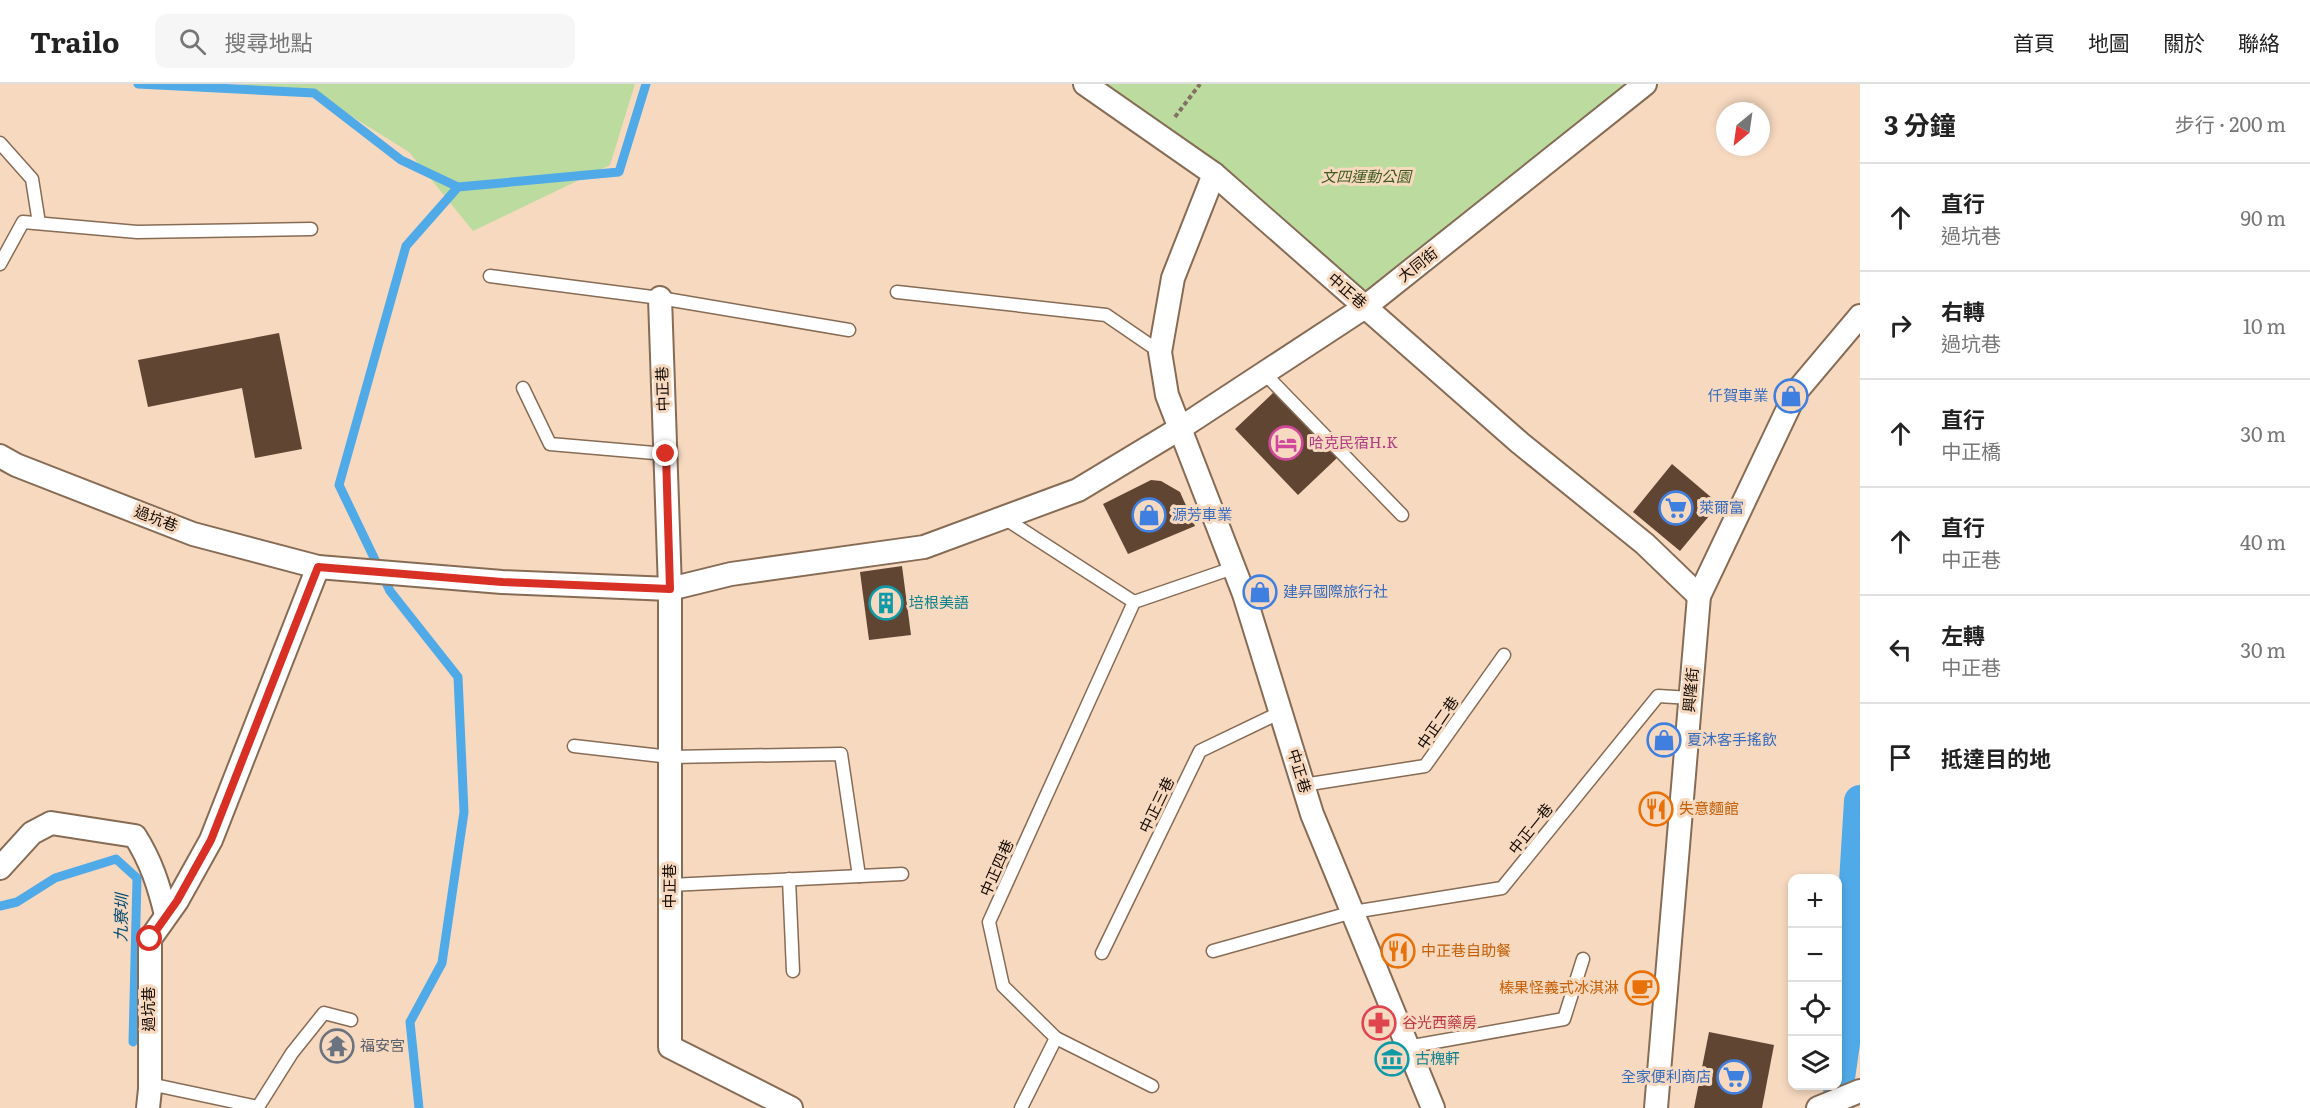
<!DOCTYPE html>
<html lang="zh-TW">
<meta charset="utf-8">
<style>
:root{--surface:#fff;--page:#f6f6f6;--text:#222;--muted:#767676;--line:#e0e0e0}
body{margin:0;font-family:Literata,"Noto Sans TC",serif;background:var(--page);color:var(--text)}
.controls{position:absolute;right:18px;bottom:18px;display:grid;overflow:hidden;border-radius:12px;box-shadow:0 3px 9px #0003}
.controls button{width:54px;height:54px;display:grid;place-items:center;padding:0;border:0;border-bottom:2px solid var(--line);background:var(--surface);color:var(--text);font:30px sans-serif}
.compass{position:absolute;left:1716px;top:18px;width:54px;height:54px;border-radius:50%;background:var(--surface);box-shadow:0 3px 9px #0003;rotate:209deg}
.stop{position:absolute;width:18px;height:18px;margin:-14px;border:4px solid #d93025;border-radius:50%;background:#fff}
.stop.end{background:#d93025;border-color:#fff;box-shadow:0 2px 6px #0008}
.list{margin:0;padding:0;list-style:none}
h2{display:flex;justify-content:space-between;align-items:center;height:78px;margin:0;padding:0 24px;font-size:26px}
h2 small{font-size:20px;font-weight:400;color:var(--muted)}
.list li{display:grid;grid-template-columns:39px 1fr auto;gap:18px;align-items:center;box-sizing:border-box;height:108px;padding:0 24px;border-top:2px solid var(--line)}
.list b{display:block;font-size:22px;white-space:nowrap}
.list p{margin:0;font-size:20px;white-space:nowrap;color:var(--muted)}
.list em{font-size:20px;font-style:normal;color:var(--muted)}
.icon{flex:none;width:33px;height:33px;fill:none;stroke:currentColor;stroke-width:2;stroke-linecap:round;stroke-linejoin:round}
.map{position:relative;flex:none;width:1860px;height:1024px;overflow:hidden}
header{display:flex;align-items:center;gap:36px;box-sizing:border-box;height:84px;padding:0 30px;background:var(--surface);border-bottom:2px solid var(--line)}
header strong{font-size:28px}
nav{display:flex;gap:33px;margin-inline-start:auto;font-size:21px}
.search{width:420px;height:54px;background:var(--page);display:flex;align-items:center;gap:15px;box-sizing:border-box;padding:0 21px;border-radius:12px;color:var(--muted);font-size:22px}
main{display:flex}
aside{flex:1;background:var(--surface)}
.map>svg:first-child{display:block}
.green{fill:#bbdc9e}
.lines{fill:none;stroke-linecap:round;stroke-linejoin:round}
.stream{stroke:#51aae8;stroke-width:9}
.canal{stroke:#51aae8;stroke-width:32}
.building{fill:#614533}
.service-casing{stroke:#866b55;stroke-width:15}
.minor-casing{stroke:#866b55;stroke-width:26}
.path{stroke:#847060;stroke-width:4;stroke-dasharray:4.5 3;stroke-linecap:butt}
.service{stroke:#fff;stroke-width:12}
.minor{stroke:#fff;stroke-width:22}
.route{stroke:#d93025;stroke-width:8}
.labels{text-anchor:middle;stroke-width:6;stroke-linejoin:round;paint-order:stroke}
.park-label{font-size:15px;font-style:italic;fill:#3e5b1f;stroke:#f7d9c0}
.street-label{font-size:15px;fill:#140a03;stroke:#f7d9c0}
.shop-label{font-size:15px;fill:#366cbe;stroke:#f7d9c0;text-anchor:start}
.hotel-label{font-size:15px;fill:#b23c85;stroke:#f7d9c0;text-anchor:start}
.culture-label{font-size:15px;fill:#0d838f;stroke:#f7d9c0;text-anchor:start}
.food-label{font-size:15px;fill:#c56008;stroke:#f7d9c0;text-anchor:start}
.health-label{font-size:15px;fill:#be3a42;stroke:#f7d9c0;text-anchor:start}
.worship-label{font-size:15px;fill:#5b616d;stroke:#f7d9c0;text-anchor:start}
.water-label{font-size:16px;font-style:italic;fill:#014a73;stroke:#f7d9c0}
</style>
<header>
<strong>Trailo</strong>
<div class="search"><svg class="icon" aria-label="search" viewBox="0 0 24 24"><circle cx="10" cy="10" r="6"/><path d="M15 15l6 6"/></svg>搜尋地點</div>
<nav><a>首頁</a><a>地圖</a><a>關於</a><a>聯絡</a></nav>
</header>
<main>
<div class="map">
<svg width="1860" height="1024" viewBox="0 0 1860 1024">
<rect width="100%" height="100%" fill="#f7d9c0"/>
<g class="green">
<path d="M 238,0 L 635,0 L 610,81 L 473,147 L 409,68 L 314,9 Z"/>
<path d="M 1085,0 L 1638,0 L 1366,211 Z"/>
</g>
<g class="lines">
<g class="stream">
<path d="M 138,0 L 314,9 L 401,76 L 458,103"/>
<path d="M 0,822 L 17,818 L 55,794 L 116,775 L 137,794 L 133,958"/>
<path d="M 419,1024 L 410,938 L 442,879 L 464,728 L 458,593 L 390,507 L 339,401 L 406,162 L 458,103 L 619,88 L 646,0"/>
</g>
<path class="canal" d="M 1838,1001 L 1846,945 L 1860,717"/>
</g>
<g class="building">
<path d="M 279,249 L 302,365 L 255,374 L 242,304 L 148,323 L 138,276 Z"/>
<path d="M 1274,308 L 1337,374 L 1298,411 L 1235,345 Z"/>
<path d="M 1672,380 L 1719,420 L 1680,467 L 1633,428 Z"/>
<path d="M 1151,396 L 1161,397 L 1180,408 L 1195,442 L 1128,470 L 1103,420 Z"/>
<path d="M 902,482 L 911,551 L 869,556 L 860,488 Z"/>
<path d="M 1709,948 L 1774,961 L 1762,1024 L 1694,1024 Z"/>
</g>
<g class="lines">
<g class="service-casing">
<g id="service">
<path d="M 0,59 L 32,95 L 39,139"/>
<path d="M 0,180 L 23,138 L 137,148 L 311,145"/>
<path d="M 490,192 L 660,214 L 849,246"/>
<path d="M 897,208 L 1106,231 L 1160,268"/>
<path d="M 1264,289 L 1402,431"/>
<path d="M 523,304 L 550,360 L 666,370"/>
<path d="M 1004,434 L 1134,518"/>
<path d="M 574,662 L 670,673 L 841,670 L 859,792"/>
<path d="M 1303,701 L 1425,682 L 1504,571"/>
<path d="M 789,795 L 793,887"/>
<path d="M 670,801 L 902,790"/>
<path d="M 1213,867 L 1353,828 L 1502,804 L 1658,612 L 1691,614"/>
<path d="M 1102,869 L 1200,667 L 1281,628"/>
<path d="M 1407,963 L 1564,935 L 1583,875"/>
<path d="M 150,1000 L 258,1023 L 292,969 L 324,929 L 351,936"/>
<path d="M 1152,1002 L 1056,954 L 1003,902 L 989,838 L 1134,518 L 1233,484"/>
<path d="M 1021,1024 L 1056,954"/>
</g>
</g>
<g class="minor-casing">
<g id="minor">
<path d="M 1085,0 L 1214,90 L 1520,359 L 1645,460 L 1699,512"/>
<path d="M 1214,90 L 1173,194 L 1160,268 L 1167,311 L 1244,510 L 1312,730 L 1433,1024"/>
<path d="M 660,214 L 670,505 L 670,963 L 791,1024"/>
<path d="M 0,372 L 16,381 L 193,450 L 318,483 L 502,498 L 670,505 L 731,490 L 924,463 L 1078,406 L 1179,345 L 1365,223 L 1645,0"/>
<path d="M 0,784 L 32,749 L 51,739 L 135,752 C 151,777 159,802 166,831"/>
<path d="M 148,1024 L 150,1005 L 150,855 L 177,817 L 211,756 L 318,483"/>
<path d="M 1656,1024 L 1699,512 L 1796,308 L 1860,232"/>
<path d="M 1818,1024 L 1860,1007"/>
</g>
</g>
<path class="path" d="M 1175,33 L 1200,0"/>
<use href="#service" class="service"/>
<use href="#minor" class="minor"/>
</g>
<g class="lines">
<path class="route" d="M 150,855 L 177,817 L 211,756 L 318,483 L 502,498 L 670,505 L 666,370"/>
</g>
<defs>
<g id="shop-ring" transform="scale(1.725)"><circle r="9.5" fill="#f7d9c0" stroke="#3f7fe0" stroke-width="1.5"/><path d="M-5-2.5h2.3a2.7 3.5 0 0 1 5.4 0H5L5.5 6h-11ZM-1.5-2.5h3a1.5 2.3 0 0 0-3 0Z" fill="#3f7fe0"/></g>
<g id="hotel-ring" transform="scale(1.725)"><circle r="9.5" fill="#f7d9c0" stroke="#d1479c" stroke-width="1.5"/><path d="M-6-4.5h1.5V1H6V5H4.5V3h-9V5H-6ZM-4 0a1.8 1.8 0 1 1 3.6 0ZM.5 0V-2.5h3Q6-2.5 6 0Z" fill="#d1479c"/></g>
<g id="supermarket-ring" transform="scale(1.725)"><circle r="9.5" fill="#f7d9c0" stroke="#3f7fe0" stroke-width="1.5"/><path d="M-6-5.5h2.5l.6 2H6L4.5 2H-2.5L-4.4-4H-6ZM-1.5 3.2a1.3 1.3 0 1 0 .1 0ZM3 3.2a1.3 1.3 0 1 0 .1 0Z" fill="#3f7fe0"/></g>
<g id="building-ring" transform="scale(1.725)"><circle r="9.5" fill="#f7d9c0" stroke="#0f9aa8" stroke-width="1.5"/><path d="M-4-6H4V6H1V3H-1V6H-4ZM-2.5-4.3h1.7v1.8h-1.7ZM.8-4.3h1.7v1.8H.8ZM-2.5-1h1.7V.8h-1.7ZM.8-1h1.7V.8H.8Z" fill="#0f9aa8"/></g>
<g id="restaurant-ring" transform="scale(1.725)"><circle r="9.5" fill="#f7d9c0" stroke="#e8710a" stroke-width="1.5"/><path d="M-5-6h1v4h1v-4h1v4h1v-4h1v5L-1.5 .5V6h-2V.5L-5-1ZM5-6V6H3V1.5H1.5Q1.5-4 5-6Z" fill="#e8710a"/></g>
<g id="cafe-ring" transform="scale(1.725)"><circle r="9.5" fill="#f7d9c0" stroke="#e8710a" stroke-width="1.5"/><path d="M-5.5-4.5H6V0H3Q3 3.5 0 3.5H-2.5Q-5.5 3.5-5.5 0ZM3-3.2v2h1.7v-2ZM-6 4.5H4V6H-6Z" fill="#e8710a"/></g>
<g id="pharmacy-ring" transform="scale(1.725)"><circle r="9.5" fill="#f7d9c0" stroke="#e0444e" stroke-width="1.5"/><path d="M-2-6h4v4h4v4h-4v4h-4v-4h-4v-4h4Z" fill="#e0444e"/></g>
<g id="temple-ring" transform="scale(1.725)"><circle r="9.5" fill="#f7d9c0" stroke="#6b7280" stroke-width="1.5"/><path d="M0-6L5-2H3V0L6.5 2.5H4V6H1.5V3h-3V6H-4V2.5H-6.5L-3 0V-2H-5Z" fill="#6b7280"/></g>
<g id="museum-ring" transform="scale(1.725)"><circle r="9.5" fill="#f7d9c0" stroke="#0f9aa8" stroke-width="1.5"/><path d="M0-6L6-3V-2H-6V-3ZM-5-1h2V3h-2ZM-1-1h2V3h-2ZM3-1h2V3H3ZM-6 4H6V6H-6Z" fill="#0f9aa8"/></g>
</defs>
<g fill-rule="evenodd">
<use href="#shop-ring" x="1791" y="312"/>
<use href="#hotel-ring" x="1286" y="359"/>
<use href="#supermarket-ring" x="1676" y="424"/>
<use href="#shop-ring" x="1149" y="431"/>
<use href="#shop-ring" x="1260" y="508"/>
<use href="#building-ring" x="886" y="519"/>
<use href="#shop-ring" x="1664" y="656"/>
<use href="#restaurant-ring" x="1656" y="725"/>
<use href="#restaurant-ring" x="1398" y="867"/>
<use href="#cafe-ring" x="1642" y="904"/>
<use href="#pharmacy-ring" x="1379" y="939"/>
<use href="#temple-ring" x="337" y="962"/>
<use href="#museum-ring" x="1392" y="975"/>
<use href="#supermarket-ring" x="1734" y="993"/>
</g>
<g class="labels">
<g class="park-label">
<text x="1366" y="98">文四運動公園</text>
</g>
<g class="street-label">
<text transform="translate(1418 181) rotate(-38)" y="5">大同街</text>
<text transform="translate(1347 207) rotate(41)" y="5">中正巷</text>
<text transform="translate(663 305) rotate(-92)" y="5">中正巷</text>
<text transform="translate(156 435) rotate(21)" y="5">過坑巷</text>
<text transform="translate(1691 606) rotate(-85)" y="5">興隆街</text>
<text transform="translate(1438 639) rotate(-55)" y="5">中正二巷</text>
<text transform="translate(1299 687) rotate(73)" y="5">中正巷</text>
<text transform="translate(1157 721) rotate(-64)" y="5">中正三巷</text>
<text transform="translate(1531 745) rotate(-51)" y="5">中正一巷</text>
<text transform="translate(997 784) rotate(-66)" y="5">中正四巷</text>
<text transform="translate(670 802) rotate(-90)" y="5">中正巷</text>
<text transform="translate(149 925) rotate(-90)" y="5">過坑巷</text>
</g>
<g class="shop-label">
<text x="1768" y="317" text-anchor="end">仟賀車業</text>
<text x="1699" y="429">萊爾富</text>
<text x="1172" y="436">源芳車業</text>
<text x="1283" y="513">建昇國際旅行社</text>
<text x="1687" y="661">夏沐客手搖飲</text>
<text x="1711" y="998" text-anchor="end">全家便利商店</text>
</g>
<g class="hotel-label">
<text x="1309" y="364">哈克民宿H.K</text>
</g>
<g class="culture-label">
<text x="909" y="524">培根美語</text>
<text x="1415" y="980">古槐軒</text>
</g>
<g class="food-label">
<text x="1679" y="730">失意麵館</text>
<text x="1421" y="872">中正巷自助餐</text>
<text x="1619" y="909" text-anchor="end">榛果怪義式冰淇淋</text>
</g>
<g class="health-label">
<text x="1402" y="944">谷光西藥房</text>
</g>
<g class="worship-label">
<text x="360" y="967">福安宮</text>
</g>
<g class="water-label">
<text transform="translate(121 834) rotate(-89)" y="6">九寮圳</text>
</g>
</g>
</svg>
<div class="controls">
<button>+</button>
<button>−</button>
<button><svg class="icon" aria-label="locate" viewBox="0 0 24 24"><circle cx="12" cy="12" r="6"/><path d="M12 2v4M12 18v4M2 12h4M18 12h4"/></svg></button>
<button><svg class="icon" aria-label="layers" viewBox="0 0 24 24"><path d="M12 4l9 5-9 5-9-5zM3 14l9 5 9-5"/></svg></button>
</div>
<svg class="compass" viewBox="-18 -18 36 36"><path d="M0-13l5 13h-10z" fill="#e53935"/><path d="M0 13l5-13h-10z" fill="#767676"/></svg>
<div class="stop" style="left:150px;top:855px"></div>
<div class="stop end" style="left:666px;top:370px"></div>
</div>
<aside>
<h2>3 分鐘<small>步行 · 200 m</small></h2>
<ul class="list">
<li><svg class="icon" aria-label="ahead" viewBox="0 0 24 24"><path d="M12 20V5M6 11l6-6 6 6"/></svg><div><b>直行</b><p>過坑巷</p></div><em>90 m</em></li>
<li><svg class="icon" aria-label="right" viewBox="0 0 24 24"><path d="M7 20v-9h11M14 6l5 5-5 5"/></svg><div><b>右轉</b><p>過坑巷</p></div><em>10 m</em></li>
<li><svg class="icon" aria-label="ahead" viewBox="0 0 24 24"><path d="M12 20V5M6 11l6-6 6 6"/></svg><div><b>直行</b><p>中正橋</p></div><em>30 m</em></li>
<li><svg class="icon" aria-label="ahead" viewBox="0 0 24 24"><path d="M12 20V5M6 11l6-6 6 6"/></svg><div><b>直行</b><p>中正巷</p></div><em>40 m</em></li>
<li><svg class="icon" aria-label="left" viewBox="0 0 24 24"><path d="M17 20v-9H6M10 6l-5 5 5 5"/></svg><div><b>左轉</b><p>中正巷</p></div><em>30 m</em></li>
<li><svg class="icon" aria-label="arrive" viewBox="0 0 24 24"><path d="M6 21V4h12l-3 4 3 4H6"/></svg><div><b>抵達目的地</b></div></li>
</ul>
</aside>
</main>
